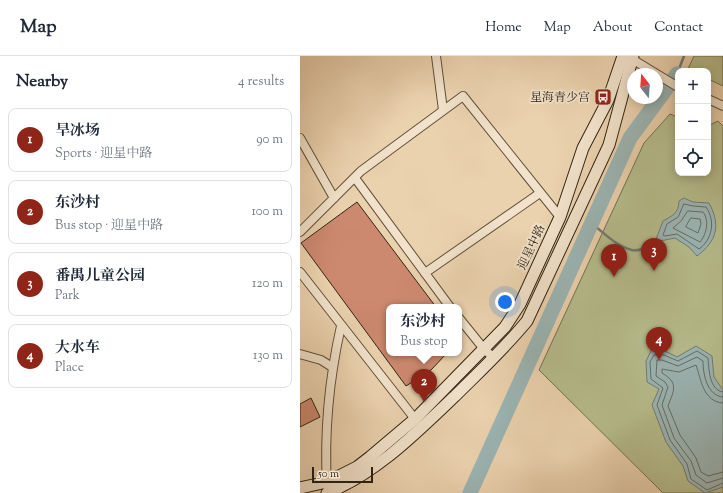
<!DOCTYPE html>
<meta charset="utf-8">
<style>
:root{--surface:#fff;--page:#f6f6f7;--text:#1f2937;--muted:#747a83;--line:#e0e1e3;--accent:#8f2418}
body{margin:0;font-family:"Sorts Mill Goudy","Noto Serif SC",serif;background:var(--page);color:var(--text)}
.controls{position:absolute;right:12px;top:12px;display:grid;overflow:hidden;border-radius:8px;box-shadow:0 2px 10px #0003}
.controls button{width:36px;height:36px;display:grid;place-items:center;padding:0;border:0;border-bottom:1px solid var(--line);background:var(--surface);color:var(--text);font:20px sans-serif}
.compass{position:absolute;left:327px;top:12px;width:36px;height:36px;border-radius:50%;background:var(--surface);box-shadow:0 2px 10px #0003;rotate:343deg}
.scale{position:absolute;left:12px;bottom:10px;width:61px;box-sizing:border-box;padding-left:4px;border:2px solid #312414;border-top:0;font-size:11px;line-height:14px;white-space:nowrap;color:#312414;-webkit-text-stroke:3px #f2e2cb;paint-order:stroke}
.you{position:absolute;left:205px;top:246px;width:14px;height:14px;margin:-10px;border:3px solid #fff;border-radius:50%;background:#1a73e8;box-shadow:0 0 0 6px #1a73e833}
.badge{display:grid;place-items:center;width:26px;height:26px;border-radius:50%;background:var(--accent);color:#fff;font-size:13px;font-weight:700}
.pin{position:absolute;translate:-50% -33px;filter:drop-shadow(0 1px 2px #0008)}
.pin::after{content:'';position:absolute;top:21px;width:14px;height:12px;background:inherit;clip-path:polygon(0 0,100% 0,50% 100%)}
.popup{position:absolute;left:86px;top:248px;width:76px;height:52px;box-sizing:border-box;display:grid;place-content:center;border-radius:8px;background:var(--surface);filter:drop-shadow(0 1px 3px #0005);font-size:13px;white-space:nowrap;color:var(--muted)}
.popup b{font-size:15px;color:var(--text)}
.popup::after{content:'';position:absolute;left:50%;top:100%;margin-left:-8px;border:8px solid transparent;border-top-color:var(--surface)}
.list{margin:0;padding:0;list-style:none}
h2{display:flex;justify-content:space-between;align-items:center;height:52px;margin:0;padding:0 16px;font-size:17px}
h2 small{font-size:13px;font-weight:400;color:var(--muted)}
.list li{display:grid;grid-template-columns:26px 1fr auto;gap:12px;align-items:center;box-sizing:border-box;height:64px;margin:0 8px 8px;padding:0 8px;border:1px solid var(--line);border-radius:8px}
.list b{display:block;font-size:15px;white-space:nowrap}
.list p{margin:0;font-size:13px;white-space:nowrap;color:var(--muted)}
.list em{font-size:13px;font-style:normal;color:var(--muted)}
.icon{flex:none;width:22px;height:22px;fill:none;stroke:currentColor;stroke-width:2;stroke-linecap:round;stroke-linejoin:round}
.map{position:relative;flex:none;width:423px;height:437px;overflow:hidden}
header{display:flex;align-items:center;gap:24px;box-sizing:border-box;height:56px;padding:0 20px;background:var(--surface);border-bottom:1px solid var(--line)}
header strong{font-size:19px}
nav{display:flex;gap:22px;margin-inline-start:auto;font-size:14px}
main{display:flex}
aside{flex:1;background:var(--surface)}
.map>svg:first-child{display:block}
.green{fill:#b6bc8c;stroke:#747050}
.water{fill:#9bb5b4;stroke:#717b74}
.lines{fill:none;stroke-linecap:round;stroke-linejoin:round}
.shore{stroke:#666c64;stroke-width:1}
.stream{stroke:#717b74;stroke-width:2.5}
.river{stroke:#9bb5b4;stroke-width:15}
.building{fill:#cd8970;stroke:#312414}
.street-casing{stroke:#60503b;stroke-width:10}
.secondary-casing{stroke:#312414;stroke-width:13}
.street{stroke:#f2e2cb;stroke-width:8}
.secondary{stroke:#f2e2cb;stroke-width:11}
.labels{text-anchor:middle;stroke-width:3.5;stroke-linejoin:round;paint-order:stroke}
.poi-label{font-size:12px;fill:#312414;stroke:#f2e2cb;text-anchor:end}
.street-label{font-size:12px;fill:#312414;stroke:#f2e2cb}
</style>
<header>
<strong>Map</strong>
<nav><a>Home</a><a>Map</a><a>About</a><a>Contact</a></nav>
</header>
<main>
<aside>
<h2>Nearby<small>4 results</small></h2>
<ul class="list">
<li><span class="badge">1</span><div><b>旱冰场</b><p>Sports · 迎星中路</p></div><em>90 m</em></li>
<li><span class="badge">2</span><div><b>东沙村</b><p>Bus stop · 迎星中路</p></div><em>100 m</em></li>
<li><span class="badge">3</span><div><b>番禺儿童公园</b><p>Park</p></div><em>120 m</em></li>
<li><span class="badge">4</span><div><b>大水车</b><p>Place</p></div><em>130 m</em></li>
</ul>
</aside>
<div class="map">
<svg width="423" height="437" viewBox="0 0 423 437">
<rect width="100%" height="100%" fill="#ebd2af"/>
<filter id="stains"><feTurbulence type="fractalNoise" baseFrequency=".005" numOctaves="4"/><feColorMatrix values="0 0 0 0 .2 0 0 0 0 .09 0 0 0 0 .02 0 0 0 .5 -.17"/></filter>
<radialGradient id="worn" r=".72"><stop offset=".6" stop-color="#630" stop-opacity="0"/><stop offset="1" stop-color="#630" stop-opacity=".3"/></radialGradient>
<g class="green">
<path d="M 394,0 L 423,0 L 423,30 L 408,23 L 408,15 L 387,15 Z"/>
<path d="M 370,58 L 378,61 L 378,117 L 408,117 L 408,70 L 418,65 L 423,70 L 423,437 L 363,437 L 239,314 L 344,87 Z"/>
</g>
<g class="water">
<path d="M 384,142 L 393,146 L 409,147 C 421,169 417,185 397,200 L 389,191 L 375,182 L 355,186 L 363,165 C 372,160 379,157 379,145 Z"/>
<path d="M 396,290 L 412,300 L 414,321 L 423,334 L 423,431 L 405,437 L 388,425 L 383,410 L 366,386 L 352,349 L 359,333 L 347,326 L 346,305 L 352,293 L 365,295 L 377,301 Z"/>
</g>
<g class="lines">
<g class="shore">
<path d="M 384,148 L 393,150 L 406,151 C 416,165 412,184 399,193 L 377,178 L 365,180 L 363,179 L 367,168 L 378,161 Z"/>
<path d="M 388,155 L 403,156 C 410,165 406,179 400,186 L 373,172 L 381,165 Z"/>
<path d="M 391,162 L 400,163 L 401,168 L 398,177 L 386,171 Z"/>
<path d="M 423,336 C 409,334 409,313 408,302 L 397,295 L 378,305 L 364,299 L 354,299 L 350,306 L 351,323 L 363,332 L 357,349 L 370,384 L 387,408 L 391,423 L 407,434 L 423,427"/>
<path d="M 423,341 C 407,340 403,318 403,305 L 397,301 L 378,310 L 362,304 L 357,304 L 356,320 L 365,326 L 368,331 L 362,349 L 374,382 L 391,405 L 396,419 L 407,427 L 423,422"/>
<path d="M 423,347 C 403,346 401,323 396,309 L 379,316 L 362,313 L 362,317 C 379,327 374,334 368,350 L 380,379 L 396,402 L 401,416 L 408,420 L 423,416"/>
</g>
<g class="stream">
<path d="M 377,18 L 384,0"/>
<path d="M 291,167 C 303,176 317,191 332,194 C 340,196 349,190 355,186"/>
</g>
<path class="river" d="M 170,437 L 330,82 L 377,18"/>
</g>
<g class="building">
<path d="M 57,146 L 136,251 L 89,251 L 89,297 L 147,297 L 131,314 L 106,330 L 1,187 Z"/>
<path d="M 11,342 L 20,361 L 0,371 L 0,348 Z"/>
</g>
<g class="lines">
<g class="street-casing">
<g id="street">
<path d="M 136,0 L 143,54"/>
<path d="M 332,3 L 378,31"/>
<path d="M 408,43 L 423,50"/>
<path d="M 0,82 L 34,142"/>
<path d="M 55,122 L 150,251"/>
<path d="M 0,176 L 61,115 L 163,40 L 260,161"/>
<path d="M 0,216 L 115,363"/>
<path d="M 125,217 L 240,137"/>
<path d="M 159,262 L 184,293 L 194,302"/>
<path d="M 0,298 L 21,304 L 32,311"/>
<path d="M 27,430 C 24,376 29,323 41,270"/>
</g>
</g>
<g class="secondary-casing">
<g id="secondary">
<path d="M 0,432 L 27,426 L 57,411 L 70,401 L 115,363 L 205,271 L 220,248 L 260,161 L 283,92 L 308,44 L 323,0"/>
<path d="M 27,437 C 77,417 117,376 155,340 C 180,315 205,292 227,265 L 309,89 L 333,0"/>
</g>
</g>
<use href="#street" class="street"/>
<use href="#secondary" class="secondary"/>
</g>
<defs>
<g id="bus-square" transform="scale(0.9)"><rect x="-9" y="-9" width="18" height="18" rx="4" fill="#8f2418" stroke="#f2e2cb"/><path d="M-5-6H5V4H4V6H2V4H-2V6H-4V4H-5ZM-3.5-4V0h7V-4ZM-3.5 1.2v1.5H-2V1.2ZM2 1.2v1.5H3.5V1.2Z" fill="#fff"/></g>
</defs>
<g fill-rule="evenodd">
<use href="#bus-square" x="303" y="41"/>
</g>
<g class="labels">
<g class="poi-label">
<text x="290" y="45">星海青少宫</text>
</g>
<g class="street-label">
<text transform="translate(231 191) rotate(-65)" y="4">迎星中路</text>
</g>
</g>
<rect width="100%" height="100%" filter="url(#stains)"/>
<rect width="100%" height="100%" fill="url(#worn)"/>
</svg>
<div class="controls">
<button>+</button>
<button>−</button>
<button><svg class="icon" aria-label="locate" viewBox="0 0 24 24"><circle cx="12" cy="12" r="6"/><path d="M12 2v4M12 18v4M2 12h4M18 12h4"/></svg></button>
</div>
<svg class="compass" viewBox="-18 -18 36 36"><path d="M0-13l5 13h-10z" fill="#e53935"/><path d="M0 13l5-13h-10z" fill="#747a83"/></svg>
<div class="scale">50 m</div>
<div class="you"></div>
<div class="pin badge" style="left:314px;top:221px">1</div>
<div class="pin badge" style="left:124px;top:346px">2</div>
<div class="popup"><b>东沙村</b>Bus stop</div>
<div class="pin badge" style="left:354px;top:215px">3</div>
<div class="pin badge" style="left:359px;top:304px">4</div>
</div>
</main>
